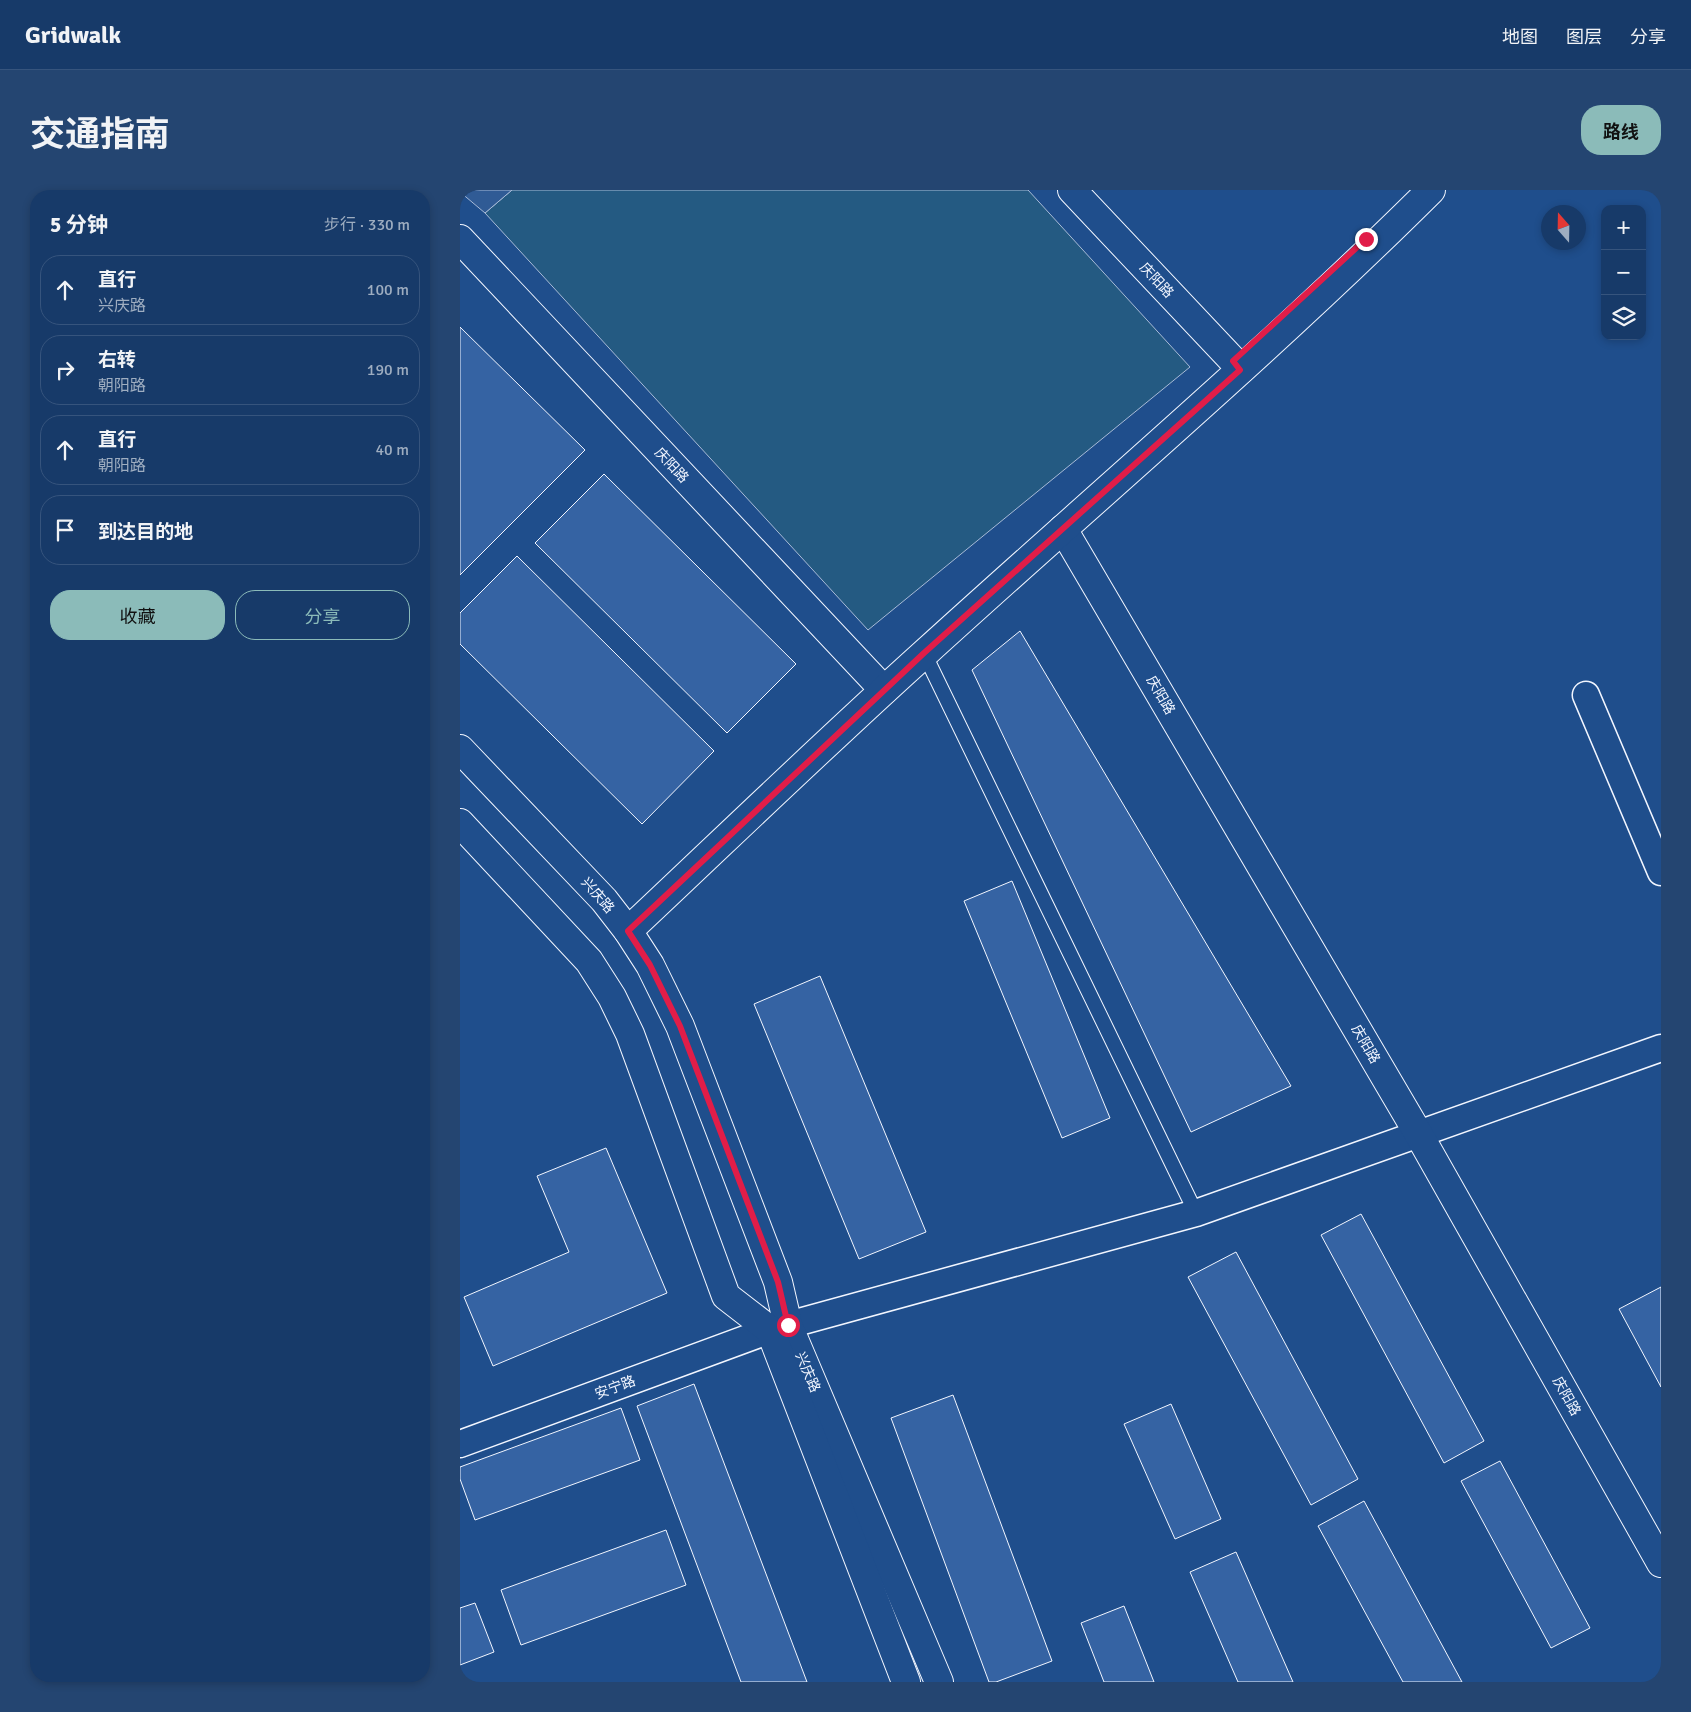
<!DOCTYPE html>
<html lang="zh">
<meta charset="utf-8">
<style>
:root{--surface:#173a69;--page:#244571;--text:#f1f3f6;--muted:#9eadc0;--line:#36547d;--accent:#8bbbb9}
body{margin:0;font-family:Signika,"Noto Sans SC",sans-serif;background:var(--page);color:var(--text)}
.controls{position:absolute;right:15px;top:15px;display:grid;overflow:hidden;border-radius:10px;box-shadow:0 2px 8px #0003}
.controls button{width:45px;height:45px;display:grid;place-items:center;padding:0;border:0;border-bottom:1px solid var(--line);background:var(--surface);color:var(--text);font:25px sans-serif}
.compass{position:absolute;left:1081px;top:15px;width:45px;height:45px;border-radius:50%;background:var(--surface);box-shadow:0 2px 8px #0003;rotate:340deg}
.stop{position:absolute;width:15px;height:15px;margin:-11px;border:4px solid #e11d48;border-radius:50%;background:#fff}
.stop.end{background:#e11d48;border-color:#fff;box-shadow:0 1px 5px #0008}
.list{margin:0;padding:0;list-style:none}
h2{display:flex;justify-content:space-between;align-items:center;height:65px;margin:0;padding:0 20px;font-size:21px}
h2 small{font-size:16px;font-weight:400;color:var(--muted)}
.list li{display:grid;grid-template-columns:32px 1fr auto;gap:15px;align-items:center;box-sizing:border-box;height:70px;margin:0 10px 10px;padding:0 10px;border:1px solid var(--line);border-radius:20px}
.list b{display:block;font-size:19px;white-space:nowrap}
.list p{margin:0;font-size:16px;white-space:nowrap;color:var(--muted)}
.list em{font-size:16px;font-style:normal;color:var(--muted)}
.actions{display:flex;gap:10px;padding:15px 20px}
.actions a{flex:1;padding:11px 0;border:1px solid var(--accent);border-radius:20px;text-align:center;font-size:18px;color:var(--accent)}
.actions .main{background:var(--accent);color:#111}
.icon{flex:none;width:28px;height:28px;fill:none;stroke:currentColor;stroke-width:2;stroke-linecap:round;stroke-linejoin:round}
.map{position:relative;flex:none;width:1201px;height:1492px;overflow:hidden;border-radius:20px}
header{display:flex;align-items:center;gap:30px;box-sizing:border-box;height:70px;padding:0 25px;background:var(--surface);border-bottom:1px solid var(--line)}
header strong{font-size:24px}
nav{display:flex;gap:28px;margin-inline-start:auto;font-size:18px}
.intro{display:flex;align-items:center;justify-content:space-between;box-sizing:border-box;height:120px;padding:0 30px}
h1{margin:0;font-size:35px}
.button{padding:12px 22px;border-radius:20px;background:var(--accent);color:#111;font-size:18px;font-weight:700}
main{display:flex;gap:30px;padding:0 30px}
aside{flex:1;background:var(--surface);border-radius:20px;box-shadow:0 2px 8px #0003}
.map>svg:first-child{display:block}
.green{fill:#245a82;stroke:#a8bbd7}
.parking{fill:#305b95;stroke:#a8bbd7}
.building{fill:#3563a3;stroke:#f2f6ff}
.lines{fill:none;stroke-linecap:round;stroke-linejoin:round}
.service-casing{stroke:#f2f6ff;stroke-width:16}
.minor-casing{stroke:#f2f6ff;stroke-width:29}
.tertiary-casing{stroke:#f2f6ff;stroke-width:30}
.primary-casing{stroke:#f2f6ff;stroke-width:30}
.service{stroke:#1f4e8c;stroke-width:14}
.minor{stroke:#1f4e8c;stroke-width:26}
.tertiary{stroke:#1f4e8c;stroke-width:28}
.primary{stroke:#1f4e8c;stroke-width:28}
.route{stroke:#e11d48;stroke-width:6}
.labels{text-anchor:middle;stroke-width:4;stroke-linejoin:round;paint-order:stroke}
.street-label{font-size:14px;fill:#f2f6ff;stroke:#1f4e8c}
</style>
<header>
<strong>Gridwalk</strong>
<nav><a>地图</a><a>图层</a><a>分享</a></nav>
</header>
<div class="intro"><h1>交通指南</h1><a class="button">路线</a></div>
<main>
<aside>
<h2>5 分钟<small>步行 · 330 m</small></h2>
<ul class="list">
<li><svg class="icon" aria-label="ahead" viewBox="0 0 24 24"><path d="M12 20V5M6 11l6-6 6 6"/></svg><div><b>直行</b><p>兴庆路</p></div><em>100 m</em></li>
<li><svg class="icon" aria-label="right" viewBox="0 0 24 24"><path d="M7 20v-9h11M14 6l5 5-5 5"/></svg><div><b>右转</b><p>朝阳路</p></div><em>190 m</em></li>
<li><svg class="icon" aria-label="ahead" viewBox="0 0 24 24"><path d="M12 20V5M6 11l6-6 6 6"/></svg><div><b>直行</b><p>朝阳路</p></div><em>40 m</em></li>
<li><svg class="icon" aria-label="arrive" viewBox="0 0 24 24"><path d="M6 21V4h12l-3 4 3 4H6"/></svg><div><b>到达目的地</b></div></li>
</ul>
<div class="actions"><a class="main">收藏</a><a>分享</a></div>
</aside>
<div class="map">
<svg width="1201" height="1492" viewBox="0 0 1201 1492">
<rect width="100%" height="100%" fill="#1f4e8c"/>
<path class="green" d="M 52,0 L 568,0 L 730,177 L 408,440 L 25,23 Z"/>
<path class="parking" d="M 0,0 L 52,0 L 25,23 L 0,2 Z"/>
<g class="building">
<path d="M 0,137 L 125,260 L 0,385 Z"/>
<path d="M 144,284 L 336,474 L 267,543 L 75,353 Z"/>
<path d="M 57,366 L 254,561 L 182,634 L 0,454 L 0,423 Z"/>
<path d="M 560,441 L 831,896 L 731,942 L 512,480 Z"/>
<path d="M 552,691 L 650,928 L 602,948 L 504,711 Z"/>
<path d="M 360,786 L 466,1042 L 399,1069 L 294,814 Z"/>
<path d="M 146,958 L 207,1103 L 33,1176 L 4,1107 L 109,1062 L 77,986 Z"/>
<path d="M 901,1024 L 1024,1251 L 984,1273 L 861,1045 Z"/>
<path d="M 776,1062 L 898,1289 L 851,1315 L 728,1087 Z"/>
<path d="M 1201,1097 L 1201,1197 L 1159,1119 Z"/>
<path d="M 234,1194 L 347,1492 L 281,1492 L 177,1216 Z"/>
<path d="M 493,1205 L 592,1471 L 536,1492 L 529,1492 L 431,1228 Z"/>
<path d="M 711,1214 L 761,1329 L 715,1349 L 664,1234 Z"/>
<path d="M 161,1218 L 180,1270 L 15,1330 L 0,1289 L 0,1277 Z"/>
<path d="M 1040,1271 L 1130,1438 L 1091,1458 L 1001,1291 Z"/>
<path d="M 904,1311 L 1002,1492 L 943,1492 L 858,1336 Z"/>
<path d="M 206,1340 L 226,1395 L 61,1455 L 41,1400 Z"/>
<path d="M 776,1362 L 833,1492 L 778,1492 L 730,1382 Z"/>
<path d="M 15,1413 L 34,1462 L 0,1475 L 0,1418 Z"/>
<path d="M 664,1416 L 694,1492 L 644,1492 L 621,1433 Z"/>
</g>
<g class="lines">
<g class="service-casing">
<path id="service" d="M 464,463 L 736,1023"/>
</g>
<g class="minor-casing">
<g id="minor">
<path d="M 1126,505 L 1201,682"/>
<path d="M 0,1254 L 310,1140 L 736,1023 L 1201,858"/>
</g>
</g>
<g class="tertiary-casing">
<g id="tertiary">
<path d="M 612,0 L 781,179"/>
<path d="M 0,49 L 424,500"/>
<path d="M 603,339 L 958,943 L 1201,1373"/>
<path d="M 168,741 C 267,648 364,554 465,463 C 634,309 809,161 971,0"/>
</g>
</g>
<g class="primary-casing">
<g id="primary">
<path d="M 0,559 L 144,710 L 168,741 L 190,775 L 220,836 L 318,1092 L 328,1135 L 479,1492"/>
<path d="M 0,633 L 129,771 L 152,807 L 170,844 L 266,1106 L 310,1140 L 446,1492"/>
</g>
</g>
<use href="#service" class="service"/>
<use href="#minor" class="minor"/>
<use href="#tertiary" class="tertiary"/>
<use href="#primary" class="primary"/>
</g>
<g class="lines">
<path class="route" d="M 328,1135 L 318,1092 L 220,836 L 190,775 L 168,741 L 464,463 L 780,180 L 773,171 L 906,49"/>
</g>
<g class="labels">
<g class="street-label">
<text transform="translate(697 90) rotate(47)" y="5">庆阳路</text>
<text transform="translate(212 275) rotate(47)" y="5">庆阳路</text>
<text transform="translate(701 505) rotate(60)" y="5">庆阳路</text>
<text transform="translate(138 705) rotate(49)" y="5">兴庆路</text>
<text transform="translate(906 854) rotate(60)" y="5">庆阳路</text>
<text transform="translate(348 1182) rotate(67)" y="5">兴庆路</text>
<text transform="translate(155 1197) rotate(-20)" y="5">安宁路</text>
<text transform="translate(1107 1206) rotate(61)" y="5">庆阳路</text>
</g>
</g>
</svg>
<div class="controls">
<button>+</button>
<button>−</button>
<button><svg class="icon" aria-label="layers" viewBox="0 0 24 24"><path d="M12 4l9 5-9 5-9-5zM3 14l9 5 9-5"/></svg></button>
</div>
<svg class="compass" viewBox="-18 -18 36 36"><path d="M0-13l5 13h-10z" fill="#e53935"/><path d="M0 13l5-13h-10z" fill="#9eadc0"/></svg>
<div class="stop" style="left:328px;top:1135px"></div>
<div class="stop end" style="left:906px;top:49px"></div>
</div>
</main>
